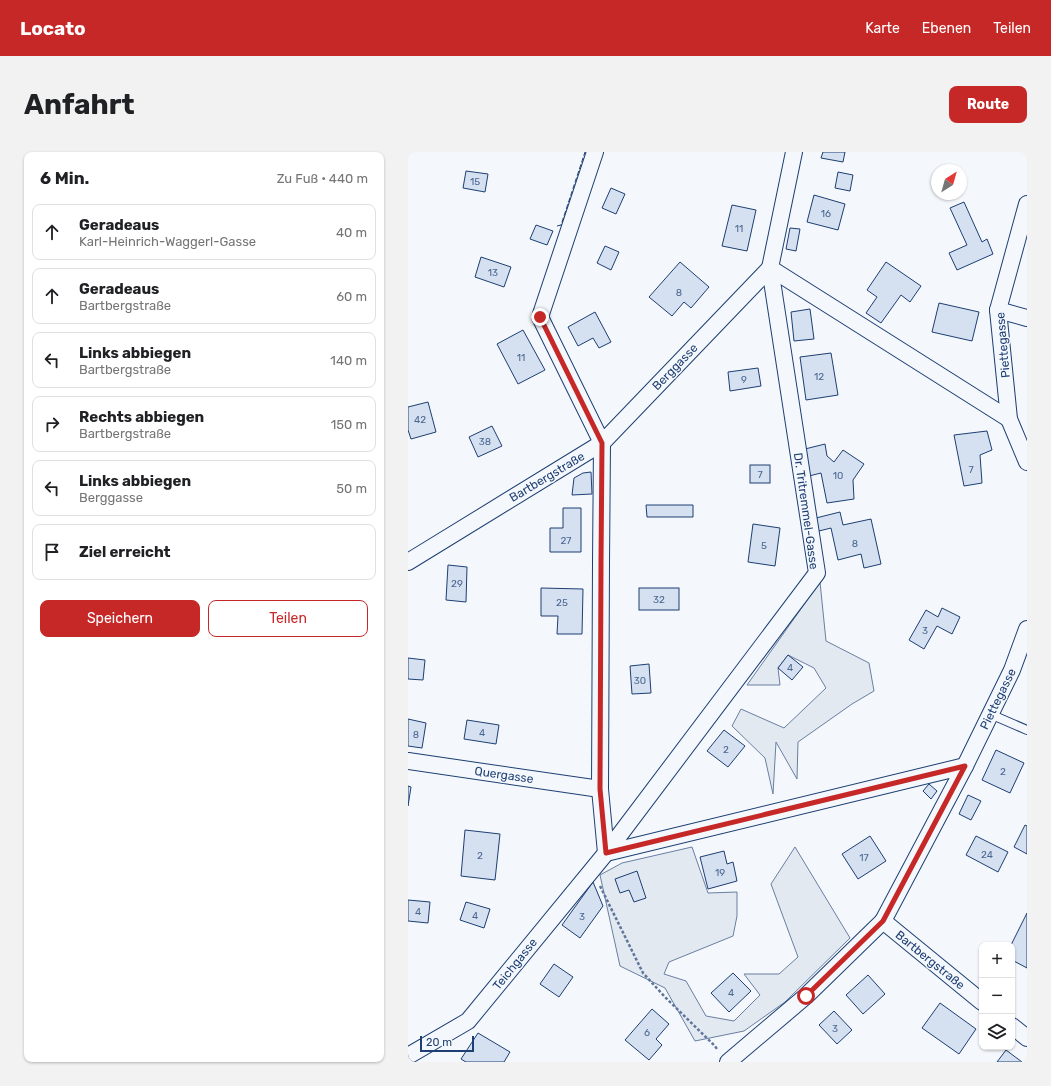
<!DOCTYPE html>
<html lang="de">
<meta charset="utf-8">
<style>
:root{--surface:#fff;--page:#f2f2f2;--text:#202124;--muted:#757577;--line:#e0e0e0;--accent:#c62828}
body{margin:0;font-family:Rubik,sans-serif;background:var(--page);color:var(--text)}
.controls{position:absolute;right:12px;bottom:12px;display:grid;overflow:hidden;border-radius:8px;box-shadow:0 1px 3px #0004}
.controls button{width:36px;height:36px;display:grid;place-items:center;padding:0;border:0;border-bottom:1px solid var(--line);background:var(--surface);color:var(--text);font:20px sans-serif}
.compass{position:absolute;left:523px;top:12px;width:36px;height:36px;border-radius:50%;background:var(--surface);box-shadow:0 1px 3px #0004;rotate:37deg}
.scale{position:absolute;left:12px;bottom:10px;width:54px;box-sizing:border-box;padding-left:4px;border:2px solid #1d3f73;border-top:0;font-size:11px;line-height:14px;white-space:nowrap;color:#1d3f73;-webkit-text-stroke:3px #f4f7fb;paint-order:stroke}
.stop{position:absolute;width:12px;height:12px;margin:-9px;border:3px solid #c62828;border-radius:50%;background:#fff}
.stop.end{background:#c62828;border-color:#fff;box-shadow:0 1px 4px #0008}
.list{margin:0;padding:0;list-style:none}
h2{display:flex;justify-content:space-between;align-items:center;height:52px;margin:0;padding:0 16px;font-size:17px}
h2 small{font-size:13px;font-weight:400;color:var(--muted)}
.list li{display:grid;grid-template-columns:26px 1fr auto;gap:12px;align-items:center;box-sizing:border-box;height:56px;margin:0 8px 8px;padding:0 8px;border:1px solid var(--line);border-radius:8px}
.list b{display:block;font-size:15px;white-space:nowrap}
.list p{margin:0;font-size:13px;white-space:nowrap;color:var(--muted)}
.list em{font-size:13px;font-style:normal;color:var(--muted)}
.actions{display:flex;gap:8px;padding:12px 16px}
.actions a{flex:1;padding:9px 0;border:1px solid var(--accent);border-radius:8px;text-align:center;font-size:14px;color:var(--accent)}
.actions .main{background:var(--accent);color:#fff}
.icon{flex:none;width:22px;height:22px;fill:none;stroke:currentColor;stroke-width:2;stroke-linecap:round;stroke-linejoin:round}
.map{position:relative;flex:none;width:619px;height:910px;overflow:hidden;border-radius:8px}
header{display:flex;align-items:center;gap:24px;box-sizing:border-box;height:56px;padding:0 20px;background:var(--accent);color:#fff}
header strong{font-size:19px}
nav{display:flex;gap:22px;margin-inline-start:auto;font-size:14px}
.intro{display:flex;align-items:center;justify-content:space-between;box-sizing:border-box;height:96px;padding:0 24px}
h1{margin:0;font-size:28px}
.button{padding:10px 18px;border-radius:8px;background:var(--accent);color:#fff;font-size:14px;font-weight:700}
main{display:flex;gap:24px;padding:0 24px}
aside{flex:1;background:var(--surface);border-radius:8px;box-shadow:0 1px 3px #0004}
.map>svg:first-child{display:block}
.green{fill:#e3e9f0;stroke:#687fa3}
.building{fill:#d5e0f0;stroke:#1d3f73}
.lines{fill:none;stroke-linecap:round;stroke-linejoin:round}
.lane-casing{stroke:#1d3f73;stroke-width:10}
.street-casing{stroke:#1d3f73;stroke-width:18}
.path{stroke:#5e769c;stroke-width:2.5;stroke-dasharray:3 2;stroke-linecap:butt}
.lane{stroke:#f4f7fb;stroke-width:8}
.street{stroke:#f4f7fb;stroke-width:16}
.fence{stroke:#1d3f73;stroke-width:1;stroke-dasharray:5 2;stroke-linecap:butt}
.route{stroke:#c62828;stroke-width:5}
.labels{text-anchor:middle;stroke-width:3;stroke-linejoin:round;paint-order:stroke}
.number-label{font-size:10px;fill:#4b6792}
.street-label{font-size:12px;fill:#1d3f73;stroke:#f4f7fb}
</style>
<header>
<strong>Locato</strong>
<nav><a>Karte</a><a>Ebenen</a><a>Teilen</a></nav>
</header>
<div class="intro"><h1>Anfahrt</h1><a class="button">Route</a></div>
<main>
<aside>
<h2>6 Min.<small>Zu Fuß · 440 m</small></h2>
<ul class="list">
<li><svg class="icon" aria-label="ahead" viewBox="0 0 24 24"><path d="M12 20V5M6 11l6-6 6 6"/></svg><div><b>Geradeaus</b><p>Karl-Heinrich-Waggerl-Gasse</p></div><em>40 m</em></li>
<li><svg class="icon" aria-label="ahead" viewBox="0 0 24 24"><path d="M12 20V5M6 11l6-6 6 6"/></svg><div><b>Geradeaus</b><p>Bartbergstraße</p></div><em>60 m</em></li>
<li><svg class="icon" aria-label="left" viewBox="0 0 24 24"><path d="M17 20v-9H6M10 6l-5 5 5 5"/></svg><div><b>Links abbiegen</b><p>Bartbergstraße</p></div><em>140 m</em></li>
<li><svg class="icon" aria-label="right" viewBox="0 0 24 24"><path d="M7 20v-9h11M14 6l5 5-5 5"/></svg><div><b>Rechts abbiegen</b><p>Bartbergstraße</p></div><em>150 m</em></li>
<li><svg class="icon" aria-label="left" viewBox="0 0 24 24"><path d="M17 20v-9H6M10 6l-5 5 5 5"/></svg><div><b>Links abbiegen</b><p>Berggasse</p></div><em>50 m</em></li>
<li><svg class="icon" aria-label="arrive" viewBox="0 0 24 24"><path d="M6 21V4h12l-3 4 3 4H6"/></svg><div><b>Ziel erreicht</b></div></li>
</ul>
<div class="actions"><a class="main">Speichern</a><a>Teilen</a></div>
</aside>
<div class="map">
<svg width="619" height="910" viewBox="0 0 619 910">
<rect width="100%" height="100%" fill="#f4f7fb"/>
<g class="green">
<path d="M 412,430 L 418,489 L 461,511 L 466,539 L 444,552 L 390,590 L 389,627 L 368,590 L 365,642 L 357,606 L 324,574 L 333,557 L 376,576 L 418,536 L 406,516 L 380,503 L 370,516 L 372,533 L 339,533 Z"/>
<path d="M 284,695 L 300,741 L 329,740 L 329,764 L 325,784 L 261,810 L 256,822 L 278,829 L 298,864 L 326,869 L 352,843 L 336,822 L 371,822 L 390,805 L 363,732 L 387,695 L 442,786 L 377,850 L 336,879 L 287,889 L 257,836 L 212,814 L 192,723 L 214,711 Z"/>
</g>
<g class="building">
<path d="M 415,0 L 437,0 L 435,10 L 413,6 Z"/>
<path d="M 58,19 L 80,22 L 77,40 L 55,36 Z"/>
<path d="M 430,20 L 445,23 L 442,39 L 427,36 Z"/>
<path d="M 203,36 L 217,42 L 208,62 L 194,56 Z"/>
<path d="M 406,43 L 437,52 L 430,78 L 399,70 Z"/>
<path d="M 556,50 L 574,90 L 579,87 L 585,102 L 549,118 L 541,101 L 559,93 L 542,56 Z"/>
<path d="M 324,53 L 348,58 L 339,99 L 314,94 Z"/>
<path d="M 128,73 L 145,79 L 139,93 L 122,87 Z"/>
<path d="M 382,76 L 392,77 L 388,99 L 378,97 Z"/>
<path d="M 197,94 L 211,100 L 203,118 L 189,111 Z"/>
<path d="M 73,105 L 103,115 L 96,135 L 67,125 Z"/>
<path d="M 272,110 L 301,135 L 283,156 L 276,150 L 264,164 L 241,145 Z"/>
<path d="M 478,110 L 513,134 L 502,150 L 493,143 L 473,171 L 458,161 L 469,145 L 459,138 Z"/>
<path d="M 531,151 L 571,160 L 564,189 L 524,180 Z"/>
<path d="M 402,157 L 406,187 L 386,189 L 383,160 Z"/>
<path d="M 187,160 L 203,190 L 191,196 L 185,186 L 170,194 L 160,175 Z"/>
<path d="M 115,178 L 137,218 L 110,232 L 89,192 Z"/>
<path d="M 423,201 L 430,243 L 398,248 L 392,205 Z"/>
<path d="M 350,216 L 353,234 L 322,239 L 320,220 Z"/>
<path d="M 20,250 L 28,280 L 3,287 L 0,278 L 0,255 Z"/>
<path d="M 84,274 L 94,294 L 70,305 L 61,285 Z"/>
<path d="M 579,279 L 584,298 L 572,303 L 574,331 L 556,334 L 546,283 Z"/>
<path d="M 417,292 L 419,304 L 426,310 L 435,298 L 456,312 L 445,328 L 446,347 L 419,351 L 413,321 L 401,324 L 397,297 Z"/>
<rect x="342" y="313" width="20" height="18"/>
<path d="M 183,320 L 184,342 L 164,343 L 166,326 L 175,321 Z"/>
<path d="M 238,353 L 285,353 L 285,365 L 239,365 Z"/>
<path d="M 155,356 L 173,356 L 173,400 L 142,400 L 142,376 L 155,376 Z"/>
<path d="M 432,360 L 435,373 L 463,367 L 473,412 L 456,416 L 453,402 L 430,408 L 423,376 L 411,379 L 408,366 Z"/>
<path d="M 345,372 L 372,376 L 367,414 L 340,410 Z"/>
<path d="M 40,413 L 59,415 L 58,450 L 38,448 Z"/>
<path d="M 133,436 L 175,437 L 174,482 L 149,482 L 150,464 L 133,464 Z"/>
<rect x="231" y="436" width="40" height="22"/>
<path d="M 534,456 L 552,465 L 544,482 L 529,474 L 516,497 L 501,488 L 518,458 L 530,465 Z"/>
<path d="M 380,503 L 395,515 L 384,528 L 370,516 Z"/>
<path d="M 0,506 L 17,508 L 15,528 L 0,527 Z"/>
<path d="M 241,512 L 243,541 L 224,542 L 222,514 Z"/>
<path d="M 0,567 L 18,571 L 14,596 L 0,594 Z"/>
<path d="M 59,568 L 91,573 L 88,592 L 56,587 Z"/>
<path d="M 316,578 L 337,594 L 320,615 L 299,599 Z"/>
<path d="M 588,598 L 616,611 L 602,641 L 574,628 Z"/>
<path d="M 521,632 L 529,639 L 523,647 L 515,639 Z"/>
<path d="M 0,634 L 3,635 L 0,654 Z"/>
<path d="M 560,643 L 573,649 L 563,668 L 551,662 Z"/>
<path d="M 617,673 L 619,674 L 619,702 L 606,695 Z"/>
<path d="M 57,678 L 92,682 L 87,728 L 53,724 Z"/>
<path d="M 462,684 L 478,709 L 450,727 L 434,702 Z"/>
<path d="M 568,684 L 600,700 L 590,720 L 558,703 Z"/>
<path d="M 316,699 L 319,712 L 325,710 L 329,729 L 300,737 L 292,705 Z"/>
<path d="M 229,719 L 238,746 L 226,750 L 221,738 L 212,741 L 207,727 Z"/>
<path d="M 185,730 L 195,754 L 172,786 L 154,773 Z"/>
<path d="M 0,748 L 22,750 L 20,771 L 0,769 Z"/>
<path d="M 58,750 L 82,757 L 76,776 L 52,768 Z"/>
<path d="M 619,761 L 619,816 L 604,808 L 604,793 L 603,793 Z"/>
<path d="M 146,812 L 165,825 L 151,845 L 132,832 Z"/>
<path d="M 325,821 L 343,839 L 321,860 L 303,841 Z"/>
<path d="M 460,823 L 477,842 L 455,862 L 438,843 Z"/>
<path d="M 532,851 L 568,877 L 551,902 L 514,876 Z"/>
<path d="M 244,857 L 261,872 L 248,887 L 254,893 L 241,908 L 217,888 Z"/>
<path d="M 426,859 L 444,878 L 429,892 L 411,873 Z"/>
<path d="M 70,881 L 102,900 L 96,910 L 58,910 L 53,907 Z"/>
<path d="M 598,898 L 614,910 L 589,910 Z"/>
</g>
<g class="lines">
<g class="lane-casing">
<path id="lane" d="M 582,562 L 619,578"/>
</g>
<g class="street-casing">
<g id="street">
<path d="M 187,0 L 132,165 L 194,291 L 362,116 L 601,267"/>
<path d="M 619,52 L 590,158 L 601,267 L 619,310"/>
<path d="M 590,158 L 619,166"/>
<path d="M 0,410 L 194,291 L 193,411 L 192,637 L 198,701 L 557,614 L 475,769 L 574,850"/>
<path d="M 0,609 L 192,637"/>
<path d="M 557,614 L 604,518 L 619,477"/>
<path d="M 604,874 L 619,886"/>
<path d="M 0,904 L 60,869 L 198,701 L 409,421 L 362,116 L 386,0"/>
<path d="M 320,910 L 398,844 L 475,769"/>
</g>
</g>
<path class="path" d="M 192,734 L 235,821 L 257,845 L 307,894 L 309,897"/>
<use href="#lane" class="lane"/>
<use href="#street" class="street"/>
<path class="fence" d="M 149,74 L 153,73 L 177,0"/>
</g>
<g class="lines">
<path class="route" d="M 132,165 L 194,291 L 193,411 L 192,637 L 198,701 L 557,614 L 475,769 L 398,844"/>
</g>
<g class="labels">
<g class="number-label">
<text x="67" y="33">15</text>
<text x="418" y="65">16</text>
<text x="331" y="80">11</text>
<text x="85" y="124">13</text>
<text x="271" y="144">8</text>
<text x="113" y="209">11</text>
<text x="411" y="228">12</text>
<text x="336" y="231">9</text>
<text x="12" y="271">42</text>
<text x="77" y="293">38</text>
<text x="563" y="321">7</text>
<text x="352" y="326">7</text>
<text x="430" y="327">10</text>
<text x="158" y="392">27</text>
<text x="447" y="395">8</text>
<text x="356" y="397">5</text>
<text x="49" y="435">29</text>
<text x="251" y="451">32</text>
<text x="154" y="454">25</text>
<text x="517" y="482">3</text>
<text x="382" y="519">4</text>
<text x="232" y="532">30</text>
<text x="74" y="584">4</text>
<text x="8" y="586">8</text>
<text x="318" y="601">2</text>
<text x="595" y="623">2</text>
<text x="579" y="706">24</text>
<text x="72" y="707">2</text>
<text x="456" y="709">17</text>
<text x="312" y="724">19</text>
<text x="10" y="763">4</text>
<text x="67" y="767">4</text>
<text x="174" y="768">3</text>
<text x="323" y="844">4</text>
<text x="427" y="880">3</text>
<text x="239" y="884">6</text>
</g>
<g class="street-label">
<text transform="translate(595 193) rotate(-95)" y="4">Piettegasse</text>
<text transform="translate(267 215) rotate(-46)" y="4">Berggasse</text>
<text transform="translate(139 325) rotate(-31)" y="4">Bartbergstraße</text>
<text transform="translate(398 359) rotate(82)" y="4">Dr. Tritremmel-Gasse</text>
<text transform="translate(590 547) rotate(-64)" y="4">Piettegasse</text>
<text transform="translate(96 623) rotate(8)" y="4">Quergasse</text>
<text transform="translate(522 808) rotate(39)" y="4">Bartbergstraße</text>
<text transform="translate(107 812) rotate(-51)" y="4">Teichgasse</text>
</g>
</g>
</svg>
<div class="controls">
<button>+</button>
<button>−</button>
<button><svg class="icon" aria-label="layers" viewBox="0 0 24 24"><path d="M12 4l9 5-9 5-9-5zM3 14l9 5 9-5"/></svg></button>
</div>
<svg class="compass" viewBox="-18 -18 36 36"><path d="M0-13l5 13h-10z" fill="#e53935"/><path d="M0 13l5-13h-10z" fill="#757577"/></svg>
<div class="scale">20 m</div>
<div class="stop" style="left:398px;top:844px"></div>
<div class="stop end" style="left:132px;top:165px"></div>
</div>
</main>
